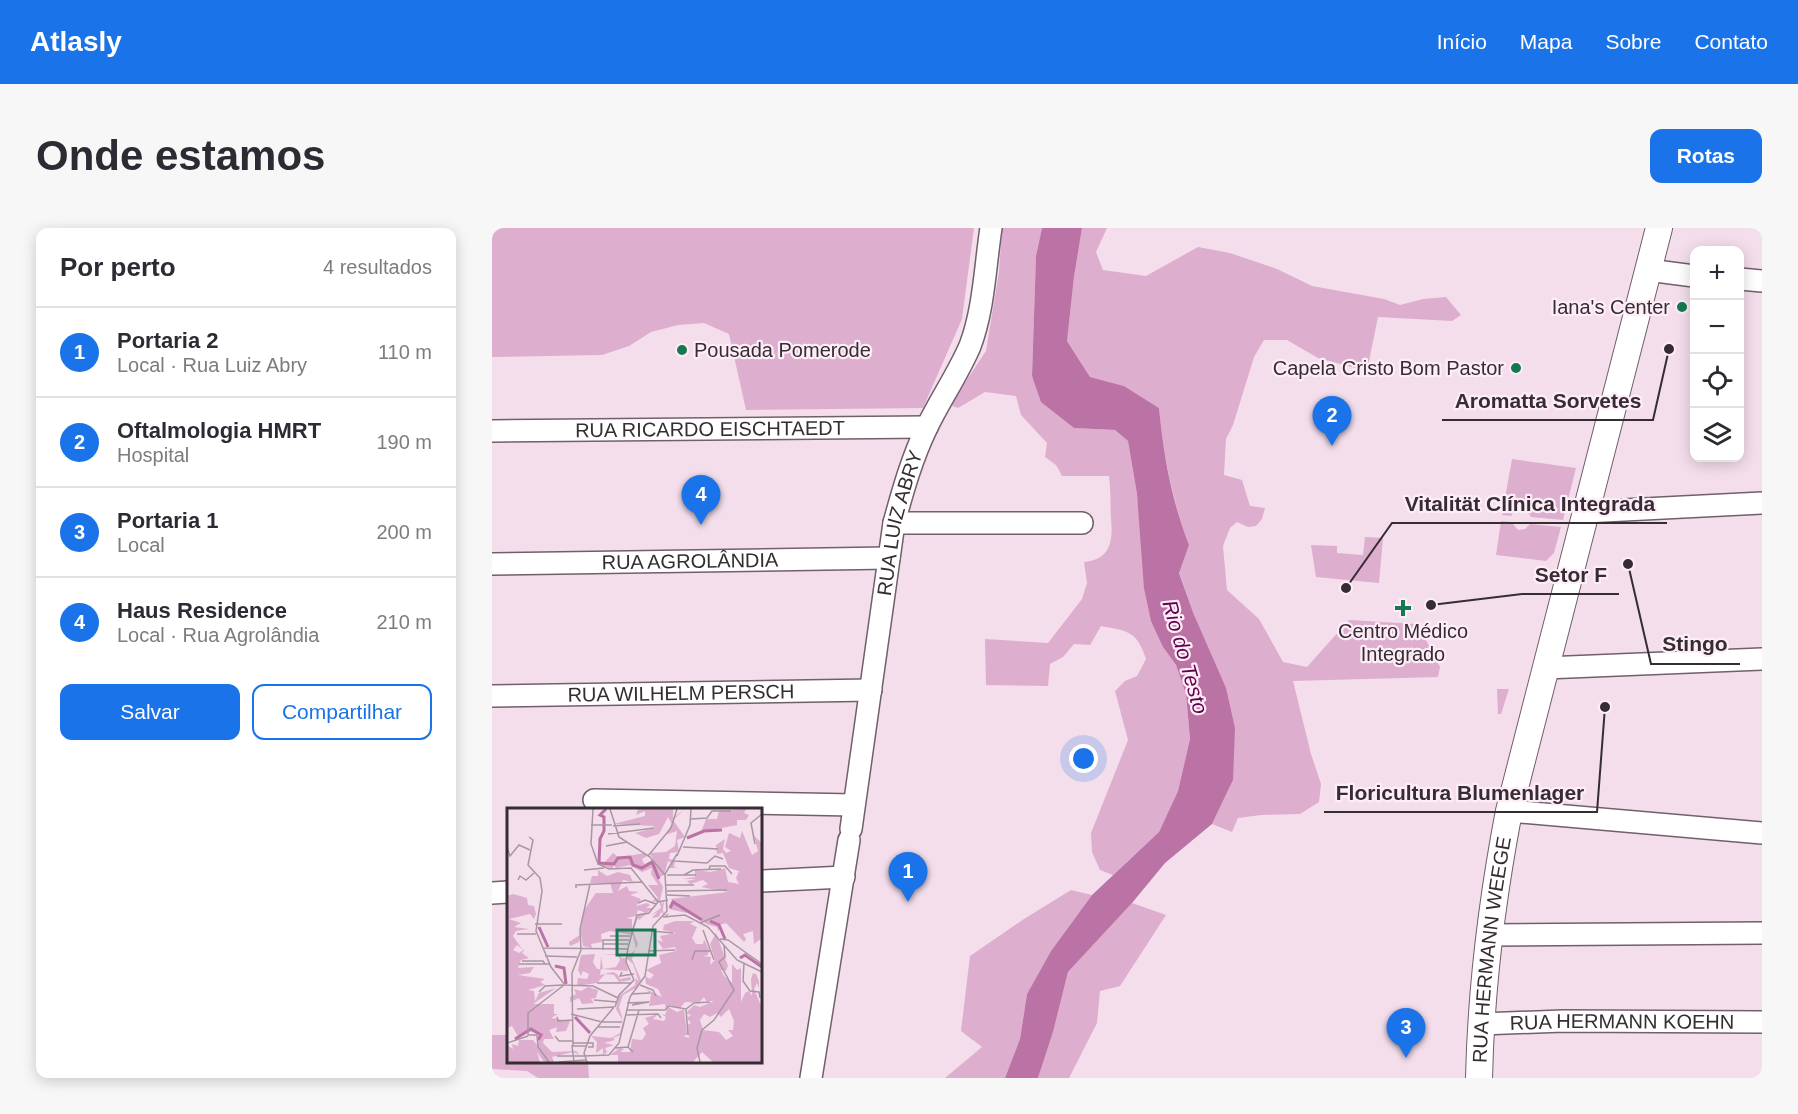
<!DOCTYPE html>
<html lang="pt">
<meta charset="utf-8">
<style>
:root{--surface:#fff;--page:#f7f7f7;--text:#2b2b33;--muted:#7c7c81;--line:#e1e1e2;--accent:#1a73e8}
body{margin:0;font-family:Helvetica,sans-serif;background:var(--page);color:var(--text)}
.controls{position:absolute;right:18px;top:18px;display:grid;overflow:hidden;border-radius:12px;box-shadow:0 3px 15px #0003}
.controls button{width:54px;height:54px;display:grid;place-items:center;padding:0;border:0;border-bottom:2px solid var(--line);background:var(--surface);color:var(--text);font:30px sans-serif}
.you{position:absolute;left:592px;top:531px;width:21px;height:21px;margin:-15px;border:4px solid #fff;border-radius:50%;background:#1a73e8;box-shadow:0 0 0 9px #1a73e833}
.badge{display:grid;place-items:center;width:39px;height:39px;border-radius:50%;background:var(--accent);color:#fff;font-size:20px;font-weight:700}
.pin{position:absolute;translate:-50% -50px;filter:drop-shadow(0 2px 3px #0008)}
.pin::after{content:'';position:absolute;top:32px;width:21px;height:18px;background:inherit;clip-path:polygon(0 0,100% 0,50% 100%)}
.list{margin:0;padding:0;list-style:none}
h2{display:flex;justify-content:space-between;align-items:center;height:78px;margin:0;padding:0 24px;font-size:26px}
h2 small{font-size:20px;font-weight:400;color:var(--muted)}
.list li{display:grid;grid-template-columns:39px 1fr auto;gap:18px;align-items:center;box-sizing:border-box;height:90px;padding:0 24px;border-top:2px solid var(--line)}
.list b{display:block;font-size:22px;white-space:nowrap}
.list p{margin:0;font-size:20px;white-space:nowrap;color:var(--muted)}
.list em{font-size:20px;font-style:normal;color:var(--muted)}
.actions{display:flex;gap:12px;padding:18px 24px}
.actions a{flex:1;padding:14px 0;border:2px solid var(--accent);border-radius:12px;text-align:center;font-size:21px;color:var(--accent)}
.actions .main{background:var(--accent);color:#fff}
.icon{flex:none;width:33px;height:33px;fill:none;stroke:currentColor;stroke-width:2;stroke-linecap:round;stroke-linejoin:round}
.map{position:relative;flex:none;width:1270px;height:850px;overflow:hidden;border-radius:12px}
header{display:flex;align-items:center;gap:36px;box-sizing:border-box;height:84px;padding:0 30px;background:var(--accent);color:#fff}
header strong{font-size:28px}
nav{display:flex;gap:33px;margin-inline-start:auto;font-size:21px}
.intro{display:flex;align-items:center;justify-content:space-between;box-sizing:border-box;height:144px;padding:0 36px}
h1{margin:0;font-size:42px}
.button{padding:15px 27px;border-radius:12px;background:var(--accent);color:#fff;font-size:21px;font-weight:700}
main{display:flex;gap:36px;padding:0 36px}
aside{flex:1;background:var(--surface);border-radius:12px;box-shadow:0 3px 15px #0003}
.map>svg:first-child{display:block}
.green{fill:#ddaecd}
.water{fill:#bb72a4}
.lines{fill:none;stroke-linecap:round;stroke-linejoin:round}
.minor-casing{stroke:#715f6b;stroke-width:24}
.major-casing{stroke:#715f6b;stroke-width:28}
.minor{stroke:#fff;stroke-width:21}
.major{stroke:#fff;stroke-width:26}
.poi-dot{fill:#167850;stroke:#feedf8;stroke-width:2}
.labels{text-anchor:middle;stroke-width:4.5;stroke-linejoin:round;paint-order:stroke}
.poi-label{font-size:20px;fill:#352d32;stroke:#feedf8;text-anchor:end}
.street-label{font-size:20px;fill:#352d32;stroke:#feedf8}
.water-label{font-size:21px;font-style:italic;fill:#60024c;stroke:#feedf8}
.inset-river{fill:none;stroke:#bb72a4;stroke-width:3}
.inset-road{fill:none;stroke:#a897a2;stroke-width:1.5}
.view{fill:#167850;fill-opacity:0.15;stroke:#167850;stroke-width:3}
.inset-edge{fill:none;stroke:#352d32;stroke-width:3}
.leader{fill:none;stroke:#352d32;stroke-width:2}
.callout-dot{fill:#352d32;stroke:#feedf8;stroke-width:2}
.callout-label{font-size:21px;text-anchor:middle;font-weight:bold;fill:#352d32;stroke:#feedf8;stroke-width:4.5;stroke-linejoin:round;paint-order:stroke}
</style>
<header>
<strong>Atlasly</strong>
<nav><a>Início</a><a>Mapa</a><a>Sobre</a><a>Contato</a></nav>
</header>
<div class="intro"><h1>Onde estamos</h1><a class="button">Rotas</a></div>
<main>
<aside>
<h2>Por perto<small>4 resultados</small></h2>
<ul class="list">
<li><span class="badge">1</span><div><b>Portaria 2</b><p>Local · Rua Luiz Abry</p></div><em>110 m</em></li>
<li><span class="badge">2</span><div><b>Oftalmologia HMRT</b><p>Hospital</p></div><em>190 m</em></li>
<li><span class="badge">3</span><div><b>Portaria 1</b><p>Local</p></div><em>200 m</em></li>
<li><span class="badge">4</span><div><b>Haus Residence</b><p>Local · Rua Agrolândia</p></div><em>210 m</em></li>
</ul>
<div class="actions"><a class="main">Salvar</a><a>Compartilhar</a></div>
</aside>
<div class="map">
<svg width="1270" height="850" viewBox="0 0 1270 850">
<rect width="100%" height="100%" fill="#f4deec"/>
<g class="green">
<path d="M 0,0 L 482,0 L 470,91 L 431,180 L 254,182 L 237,106 L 212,95 L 186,97 L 159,104 L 137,118 L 110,127 L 0,129 Z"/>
<path d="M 510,0 L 550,0 L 544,28 L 540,148 L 550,174 L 582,200 L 623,202 L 636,213 L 645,266 L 649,309 L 671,419 L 684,437 L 694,466 L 698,511 L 686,563 L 667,604 L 621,647 L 608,642 L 600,624 L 599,605 L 636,512 L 623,463 L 633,453 L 645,448 L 654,431 C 645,403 636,403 609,398 L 598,417 L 582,416 L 571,429 L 558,436 L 556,458 L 494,457 L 493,411 L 556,415 L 590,371 L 595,355 L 592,334 C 619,331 621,313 619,290 C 618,276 619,262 617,248 L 570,248 L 564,237 L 553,229 L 555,215 L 529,187 L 524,168 L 493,164 L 466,180 L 458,177 L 494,123 L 507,44 Z"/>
<path d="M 590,0 L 615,0 L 604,24 L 611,42 L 654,48 L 706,19 L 738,25 L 785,41 L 820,58 L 892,71 L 908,77 L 931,71 L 954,69 L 969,87 L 960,93 L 886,89 L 875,143 L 826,130 L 795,112 L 772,112 L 762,129 L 741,197 L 734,211 L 732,247 L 750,252 L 758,278 L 773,280 L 770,291 L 764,298 L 756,299 L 745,294 L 738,300 L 731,318 L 735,362 L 767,391 L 791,434 L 815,439 L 857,392 L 924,396 L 929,402 L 948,439 L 946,449 L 801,453 L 819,526 L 829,556 L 827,574 L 808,586 L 769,587 L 746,590 L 740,604 L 720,596 L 741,552 L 702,387 L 687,344 L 697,317 C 680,271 672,229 667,180 L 632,158 L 598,149 L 575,113 L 582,49 Z"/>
<path d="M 1020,231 L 1084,240 L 1071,292 L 1039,289 C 1036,282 1030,280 1023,282 L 1019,288 L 1010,287 Z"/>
<path d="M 1009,293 L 1019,294 L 1026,302 L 1033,301 L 1038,296 L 1069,299 L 1062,325 L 1054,333 L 1004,327 Z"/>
<path d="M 873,309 L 891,310 L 887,355 L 824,349 L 819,317 L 845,318 L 845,325 L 871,327 Z"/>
<path d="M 1005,461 L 1017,461 L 1009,486 L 1006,486 Z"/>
<path d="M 579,662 L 600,667 L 559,723 L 535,766 L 528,811 L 513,850 L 453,850 L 490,819 L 469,803 L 478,728 L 532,691 Z"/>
<path d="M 640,675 L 674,687 L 628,758 L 608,763 L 605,795 L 577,850 L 546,850 L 561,804 L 576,744 Z"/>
<path d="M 0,807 L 16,807 L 16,834 L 96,834 L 97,850 L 46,850 L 35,843 L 0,841 Z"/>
</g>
<path class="water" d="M 550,0 L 590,0 L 582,49 L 575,113 L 598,149 L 632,158 L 667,180 C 672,229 679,270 697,317 L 687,345 L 702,387 L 734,460 L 743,500 L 741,552 L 720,596 L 673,635 L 640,675 L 576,744 L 561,804 L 546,850 L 513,850 L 528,811 L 535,766 L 559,723 L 600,667 L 667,604 L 686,563 L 698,511 L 694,466 L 684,437 L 671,419 L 659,393 L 652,360 L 645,266 L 636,213 L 623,202 L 582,200 L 549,174 L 540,148 L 544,28 Z"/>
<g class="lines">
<g class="minor-casing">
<g id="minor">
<path d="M 1156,42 L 1202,48"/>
<path d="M 1248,51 L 1270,53"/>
<path id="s1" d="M 0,203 L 435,199"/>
<path d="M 1093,284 L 1270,275"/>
<path d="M 402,295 L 590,295"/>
<path id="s2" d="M 0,336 L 397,330"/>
<path d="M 1053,440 L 1270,431"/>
<path id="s3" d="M 0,468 L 379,462"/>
<path d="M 102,572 L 362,577"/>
<path d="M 1017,583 L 1270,605"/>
<path id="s4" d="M 359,601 L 402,295 C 411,262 420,230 435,199 C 448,172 466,146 478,118 C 492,81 493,39 499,0"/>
<path d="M 268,653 L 352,649"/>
<path d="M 0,665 L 16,664"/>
<path d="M 997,707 L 1270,705"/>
<path id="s5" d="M 989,796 L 1071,793 L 1270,794"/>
<path d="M 319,850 L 357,612"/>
</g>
</g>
<g class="major-casing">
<g id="major">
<path id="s6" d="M 987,850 C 989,760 1000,672 1017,583 L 1167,0"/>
</g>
</g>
<use href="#minor" class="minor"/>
<use href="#major" class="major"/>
</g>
<g class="poi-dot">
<circle cx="1190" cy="79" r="6"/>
<circle cx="190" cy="122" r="6"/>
<circle cx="1024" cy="140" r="6"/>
<path d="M908 371h6v6h6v6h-6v6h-6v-6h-6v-6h6z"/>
</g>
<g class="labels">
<g class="poi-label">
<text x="1178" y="86">Iana's Center</text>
<text x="202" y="129" text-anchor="start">Pousada Pomerode</text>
<text x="1012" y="147">Capela Cristo Bom Pastor</text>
<text x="911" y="410" text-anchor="middle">Centro Médico<tspan x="911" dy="23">Integrado</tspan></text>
</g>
<g class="street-label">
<text dy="7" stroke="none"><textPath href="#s1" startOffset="218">RUA RICARDO EISCHTAEDT</textPath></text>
<text dy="7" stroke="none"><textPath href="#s4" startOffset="310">RUA LUIZ ABRY</textPath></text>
<text dy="7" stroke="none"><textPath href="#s2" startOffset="198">RUA AGROLÂNDIA</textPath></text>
<text dy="7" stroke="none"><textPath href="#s3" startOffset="189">RUA WILHELM PERSCH</textPath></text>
<text dy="7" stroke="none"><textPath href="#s6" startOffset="129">RUA HERMANN WEEGE</textPath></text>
<text dy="7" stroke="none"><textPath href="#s5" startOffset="141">RUA HERMANN KOEHN</textPath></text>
</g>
<g class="water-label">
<text transform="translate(693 429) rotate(74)" y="7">Rio do Testo</text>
</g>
</g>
<g transform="translate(15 580)">
<rect width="255" height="255" fill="#f4deec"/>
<path d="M 122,1 L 166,1 L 166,10 L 178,1 L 166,12 L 178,29 L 170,32 L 172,44 L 163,45 L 162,51 L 168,52 L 167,59 L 171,60 L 162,60 L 159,65 L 165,55 L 161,53 L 157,67 L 151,70 L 156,79 L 153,92 L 155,96 L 157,92 L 156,102 L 157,107 L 162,105 L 160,110 L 154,104 L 152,109 L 145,110 L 150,104 L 144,107 L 138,107 L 132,112 L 131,110 L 126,123 L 131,136 L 129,141 L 126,127 L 103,123 L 94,126 L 95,134 L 84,136 L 85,140 L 76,138 L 74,125 L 72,134 L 63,138 L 62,134 L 73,127 L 77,102 L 89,85 L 106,85 L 103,75 L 83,75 L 85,68 L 91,68 L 91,62 L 100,68 L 111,64 L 123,67 L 126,74 L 116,72 L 111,83 L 120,78 L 122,83 L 132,84 L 123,87 L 134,91 L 129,98 L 140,95 L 143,97 L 139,100 L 147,100 L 139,105 L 131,102 L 129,108 L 119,110 L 125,111 L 125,120 L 131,107 L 136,106 L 144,107 L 154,100 L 152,93 L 143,94 L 151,90 L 141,77 L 151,77 L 144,66 L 145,60 L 135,64 L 123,57 L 109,60 L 107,57 L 105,61 L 95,57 L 106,45 L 112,50 L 137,45 L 140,48 L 135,51 L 137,56 L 147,53 L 143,45 L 159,44 L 168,38 L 170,23 L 158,27 L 165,16 L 161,9 L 152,26 L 139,30 L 128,25 L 148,20 L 146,18 L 106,16 L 138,8 L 138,3 L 129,7 L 131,1 ZM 239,1 L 237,5 L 242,7 L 239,12 L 230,12 L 230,17 L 194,24 L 199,11 L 210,11 L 212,3 ZM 235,23 L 245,47 L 251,43 L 247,28 L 255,35 L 255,130 L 247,136 L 246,123 L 236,126 L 239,131 L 237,134 L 219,115 L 212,117 L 212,124 L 210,119 L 199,116 L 189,107 L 162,101 L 166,92 L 163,91 L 221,84 L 194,79 L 201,76 L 196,72 L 183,76 L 180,73 L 189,71 L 175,71 L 188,69 L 188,62 L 204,64 L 218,60 L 221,74 L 232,76 L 229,70 L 232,63 L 222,60 L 216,45 L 210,46 L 209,37 L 218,31 L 216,41 L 219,45 L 224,43 L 218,39 L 222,25 L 233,30 ZM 6,86 L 20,90 L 21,97 L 27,98 L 29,106 L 27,111 L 23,106 L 2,111 L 14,115 L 7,119 L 22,121 L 9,123 L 6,128 L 15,141 L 10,137 L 6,142 L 12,145 L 18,141 L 15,145 L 22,150 L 14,152 L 11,160 L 27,159 L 23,165 L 11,167 L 38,171 L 33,174 L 38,177 L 21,182 L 27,183 L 28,193 L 32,185 L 49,180 L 26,196 L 47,196 L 47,206 L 51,206 L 44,210 L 63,213 L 59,223 L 49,224 L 50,219 L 42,222 L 47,231 L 37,231 L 36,235 L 45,244 L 69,243 L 73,247 L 66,244 L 45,249 L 47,254 L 37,254 L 30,244 L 33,254 L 0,254 L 0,237 L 6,241 L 5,236 L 11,238 L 12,232 L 26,232 L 31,238 L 32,225 L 21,223 L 11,228 L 5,218 L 0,220 L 0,88 ZM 168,113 L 187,113 L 183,116 L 190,119 L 185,130 L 189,136 L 196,136 L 197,131 L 202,142 L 201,147 L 196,148 L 204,149 L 203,157 L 208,152 L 203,136 L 209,125 L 221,158 L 219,163 L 214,162 L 217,168 L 225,175 L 225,146 L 225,156 L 230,162 L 234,160 L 234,194 L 238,185 L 242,183 L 245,188 L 244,171 L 246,165 L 249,166 L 252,173 L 252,180 L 250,175 L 247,181 L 255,200 L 254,254 L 206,254 L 195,244 L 186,254 L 111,254 L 111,247 L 103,247 L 113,240 L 117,241 L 113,244 L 123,244 L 125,231 L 135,232 L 139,226 L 136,220 L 142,216 L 138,210 L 151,206 L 146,211 L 157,213 L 159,209 L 154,206 L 158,207 L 161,199 L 170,204 L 177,201 L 180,227 L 176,228 L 182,230 L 180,217 L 184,215 L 180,210 L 184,207 L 179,205 L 187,197 L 193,199 L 207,193 L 199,193 L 197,189 L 192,195 L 178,194 L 173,200 L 162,197 L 159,202 L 158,196 L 142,198 L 144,186 L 139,181 L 155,189 L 151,181 L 139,176 L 138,168 L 143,171 L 147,167 L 139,162 L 154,155 L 152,147 L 169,143 L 168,139 L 156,141 L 150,132 L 156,134 L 153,128 L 169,125 L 156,122 L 157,117 ZM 222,201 L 227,213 L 226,222 L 221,222 L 226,228 L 219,232 L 212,224 L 196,222 L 193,212 L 197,206 L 203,209 L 210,205 L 214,209 ZM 128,142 L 125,151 L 134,172 L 129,180 L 116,187 L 112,199 L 117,216 L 113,227 L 106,230 L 108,232 L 97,235 L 107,237 L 98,240 L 100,244 L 96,247 L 96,240 L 89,245 L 90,234 L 84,228 L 104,230 L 113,225 L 116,213 L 109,201 L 112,188 L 128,177 L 129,170 L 132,174 L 126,156 L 119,150 ZM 88,146 L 86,154 L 90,161 L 93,161 L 94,148 L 96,161 L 109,159 L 113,152 L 111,147 L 94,146 L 113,146 L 114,150 L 119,150 L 121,163 L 94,161 L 93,167 L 106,164 L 110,166 L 113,171 L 123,169 L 124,172 L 112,174 L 107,167 L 98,166 L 90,175 L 70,178 L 71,170 L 80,171 L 82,166 L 76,163 L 74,168 L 71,162 L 74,147 ZM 81,179 L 91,182 L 89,190 L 84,191 L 87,195 L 75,196 L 72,190 L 63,194 L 63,189 L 69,186 L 67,181 L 74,183 Z" fill="#ddaecd" fill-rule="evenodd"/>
<path class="inset-river" d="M 99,1 L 93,7 L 97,9 L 97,23 L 93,31 L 92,55 L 107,56 L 111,50 L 123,49 L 126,57 L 135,60 L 145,54 L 152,71M 180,30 L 197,23 L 215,22M 163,100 L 166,94 L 195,112M 203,113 L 212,117 L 218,131M 32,119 L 41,139M 233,150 L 238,147 L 255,159M 48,158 L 57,160 L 59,176M 68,209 L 83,225M 8,231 L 24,221 L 34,227 L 31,232"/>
<path class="inset-road" d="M 86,1 L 84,36 L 91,56 L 102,61 L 124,60 L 151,94M 103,1 L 112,29 L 143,49 L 158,67M 184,11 L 200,10 L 205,3 L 224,3M 84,17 L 105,17M 106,18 L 133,16M 101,26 L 147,20M 22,29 L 26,32 L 21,57 L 33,70 L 35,83 L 29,123 L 44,159 L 58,177 L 86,178 L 111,190M 248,36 L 244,15 L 255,6M 99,38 L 120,34M 0,39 L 3,48 L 12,37 L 23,42M 176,39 L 211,41M 141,48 L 164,20 L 170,1M 170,48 L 183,17 L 184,1M 167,53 L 200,55 L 208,48 L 216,51M 77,62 L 97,60M 202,62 L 203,58 L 218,58 L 225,66M 160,67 L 189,67M 177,67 L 186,62 L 214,61M 11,72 L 13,68 L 19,72 L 27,65M 159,77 L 187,77M 69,80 L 69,77 L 135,74M 160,83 L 220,82M 160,87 L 183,88M 131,95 L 138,92 L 149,96M 156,109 L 178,107 L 201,119 L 230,152 L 255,164M 193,115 L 213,107M 28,116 L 55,116M 196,122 L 207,152M 144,123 L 166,125M 10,126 L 29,126M 103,128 L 123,128M 213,131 L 221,132 L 255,156M 96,136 L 121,136M 35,140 L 121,141M 121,140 L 130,107 L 142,105 L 151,94 L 161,92M 96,142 L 96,132 L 122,132M 141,143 L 168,142M 38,148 L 70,149M 185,152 L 188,143 L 203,143M 15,153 L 36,153 L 38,156M 237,155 L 236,173 L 243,183 L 252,184 L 253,190M 12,156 L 43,156M 115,164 L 113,168 L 127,166M 90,175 L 125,175M 133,177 L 146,182 L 149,188M 32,184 L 38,178 L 56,177M 124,186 L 143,185M 87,192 L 110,194M 120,195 L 142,194 L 125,197M 108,199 L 112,187 L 127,172 L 119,154 L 121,140M 70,201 L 107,199M 179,201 L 181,227M 119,202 L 158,202 L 162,198 L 179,201 L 187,195 L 203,194M 64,206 L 95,214 L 115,214M 118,207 L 151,206 L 154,210M 50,209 L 51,213 L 65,212M 91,219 L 113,219M 21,227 L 21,205 L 57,177M 21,227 L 30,227 L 31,239 L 42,254M 48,228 L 52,233 L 66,233M 0,235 L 21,228M 66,235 L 86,235 L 86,239 L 81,239M 66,238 L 65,165 L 74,142 L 73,121 L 83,76M 121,239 L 132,202M 108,240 L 121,239 L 126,244M 50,248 L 77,248M 77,248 L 102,247 L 112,235 L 123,189 L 138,168 L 146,118 L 160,103 L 158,66 L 170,46M 52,254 L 79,252M 67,254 L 65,238 L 80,238M 80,254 L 77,245 L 83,228 L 107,199M 193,254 L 190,240 L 195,222 L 207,212 L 227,182 L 212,154 L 218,149 L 217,137"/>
<path class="view" d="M 110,122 L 148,122 L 148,147 L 110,147 Z"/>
<rect width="255" height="255" class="inset-edge"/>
</g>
<path class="leader" d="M1177 121L1161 192H950M854 360L900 295H1175M939 377L1030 366H1127M1136 336L1159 436H1248M1113 479L1105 584H832"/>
<g class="callout-dot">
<circle cx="1177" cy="121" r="6"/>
<circle cx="854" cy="360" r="6"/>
<circle cx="939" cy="377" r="6"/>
<circle cx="1136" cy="336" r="6"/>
<circle cx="1113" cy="479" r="6"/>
</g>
<g class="callout-label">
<text x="1056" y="180">Aromatta Sorvetes</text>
<text x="1038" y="283">Vitalität Clínica Integrada</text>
<text x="1079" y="354">Setor F</text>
<text x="1203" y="423">Stingo</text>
<text x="968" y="572">Floricultura Blumenlager</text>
</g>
</svg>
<div class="controls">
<button>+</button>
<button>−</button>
<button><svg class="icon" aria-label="locate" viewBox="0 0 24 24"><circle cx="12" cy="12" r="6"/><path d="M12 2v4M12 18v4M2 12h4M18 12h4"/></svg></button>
<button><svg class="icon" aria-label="layers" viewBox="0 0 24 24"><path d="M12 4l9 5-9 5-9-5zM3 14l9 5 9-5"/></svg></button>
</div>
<div class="you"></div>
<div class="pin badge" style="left:416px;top:674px">1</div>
<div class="pin badge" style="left:840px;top:218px">2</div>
<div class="pin badge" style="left:914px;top:830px">3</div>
<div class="pin badge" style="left:209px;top:297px">4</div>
</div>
</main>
